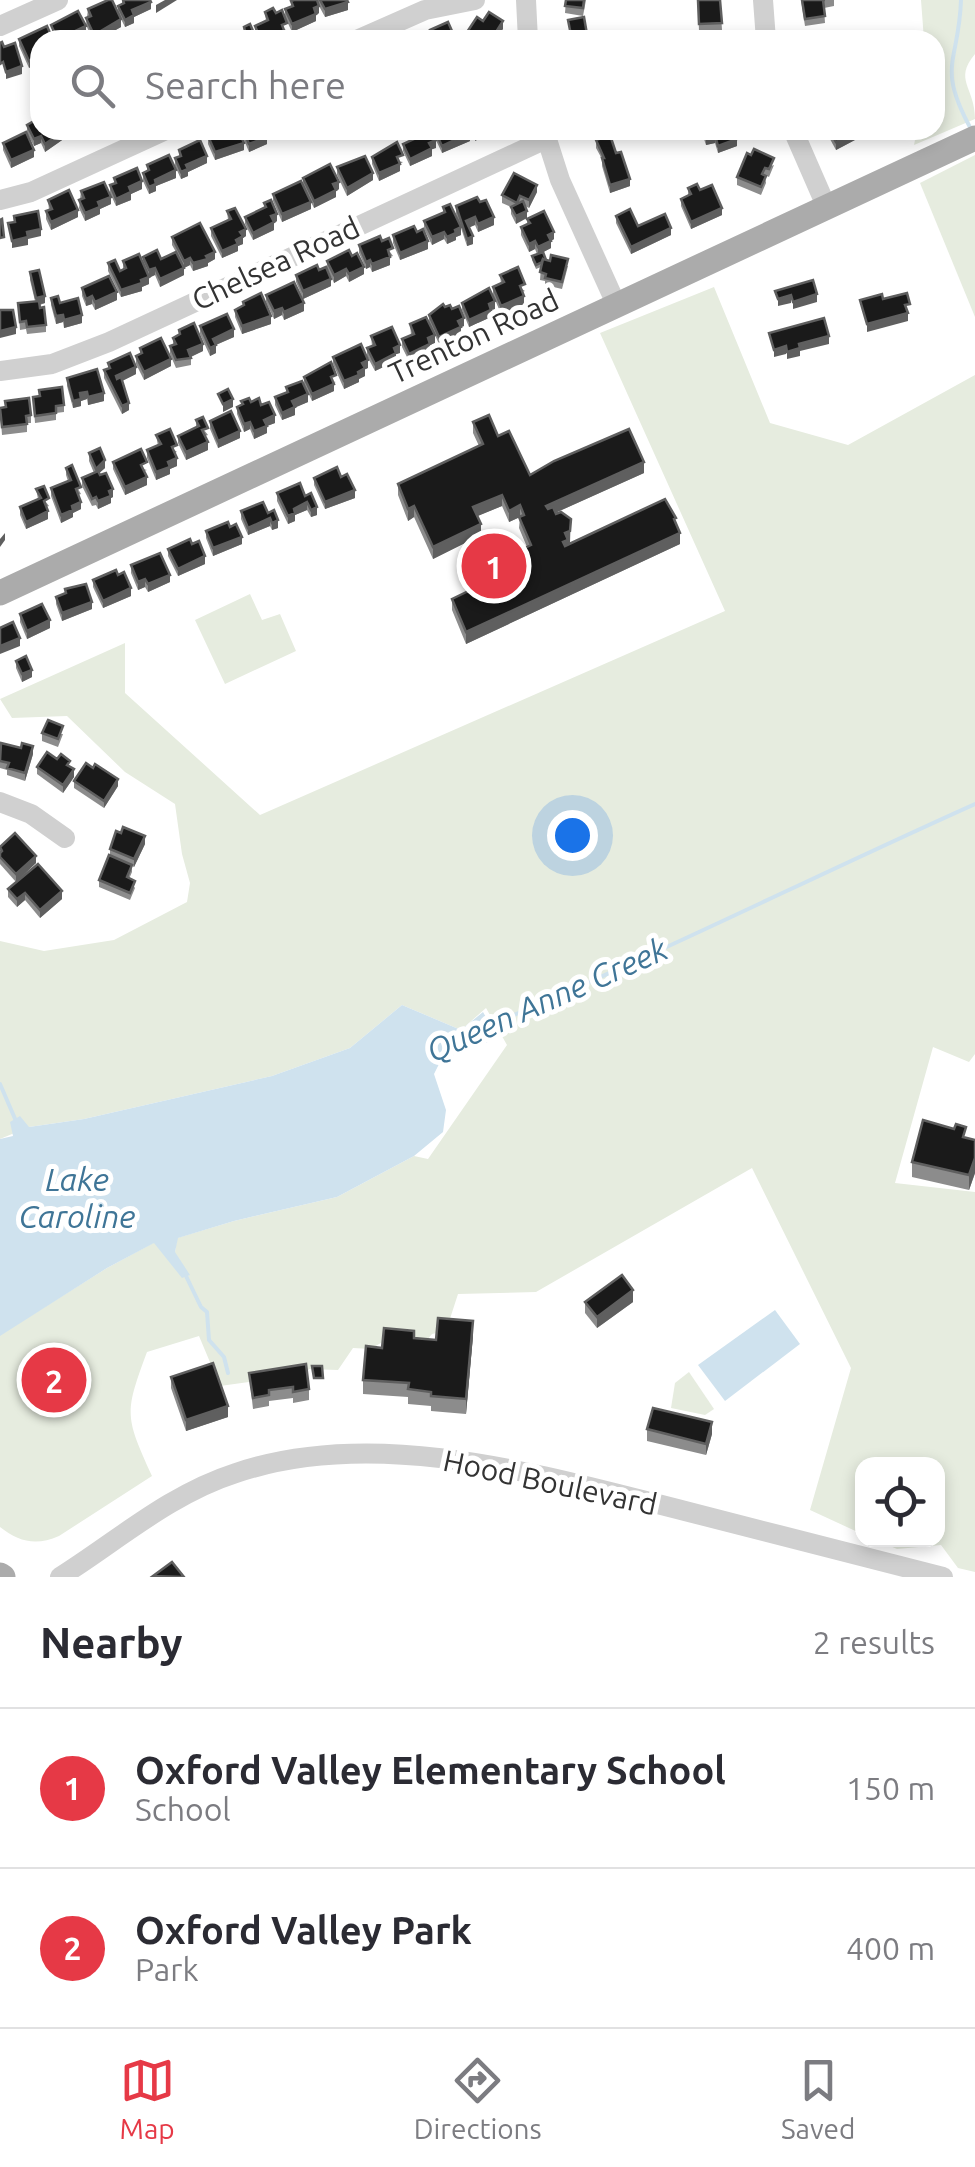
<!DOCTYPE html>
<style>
:root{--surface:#fff;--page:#f7f7f7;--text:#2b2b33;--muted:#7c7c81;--line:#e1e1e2;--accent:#e63946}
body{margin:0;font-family:Ubuntu,sans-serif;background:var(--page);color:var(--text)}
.controls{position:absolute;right:30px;bottom:30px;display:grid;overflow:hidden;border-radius:20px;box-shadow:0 5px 15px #0003}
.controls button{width:90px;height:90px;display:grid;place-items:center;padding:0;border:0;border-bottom:2px solid var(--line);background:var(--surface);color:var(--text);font:50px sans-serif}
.you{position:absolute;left:572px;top:835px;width:35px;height:35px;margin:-25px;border:8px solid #fff;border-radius:50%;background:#1a73e8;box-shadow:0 0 0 15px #1a73e833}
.badge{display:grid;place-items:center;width:65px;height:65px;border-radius:50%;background:var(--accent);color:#fff;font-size:32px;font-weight:700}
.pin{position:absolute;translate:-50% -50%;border:5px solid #fff;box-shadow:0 2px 10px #0006}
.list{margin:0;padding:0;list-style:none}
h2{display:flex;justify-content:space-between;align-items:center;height:130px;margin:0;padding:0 40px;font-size:42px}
h2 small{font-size:32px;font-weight:400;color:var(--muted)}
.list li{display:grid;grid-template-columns:65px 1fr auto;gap:30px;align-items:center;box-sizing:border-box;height:160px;padding:0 40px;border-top:2px solid var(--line)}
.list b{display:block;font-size:38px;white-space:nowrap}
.list p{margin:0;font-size:32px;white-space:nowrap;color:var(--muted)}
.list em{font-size:32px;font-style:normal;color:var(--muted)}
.icon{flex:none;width:55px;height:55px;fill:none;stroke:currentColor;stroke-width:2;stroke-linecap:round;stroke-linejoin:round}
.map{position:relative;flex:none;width:975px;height:1577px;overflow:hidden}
.search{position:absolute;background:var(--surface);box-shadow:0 5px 15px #0003;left:30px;right:30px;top:30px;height:110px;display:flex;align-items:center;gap:25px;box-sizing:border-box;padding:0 35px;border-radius:30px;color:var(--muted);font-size:38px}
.sheet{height:450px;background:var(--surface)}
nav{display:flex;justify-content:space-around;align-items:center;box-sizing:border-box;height:140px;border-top:2px solid var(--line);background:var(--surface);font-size:28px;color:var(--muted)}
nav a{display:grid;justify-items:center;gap:5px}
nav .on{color:var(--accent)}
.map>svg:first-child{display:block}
.green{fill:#e6ecdf}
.water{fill:#cfe2ee}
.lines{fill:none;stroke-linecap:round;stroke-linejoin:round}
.stream{stroke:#cfe2ee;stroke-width:4}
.minor{stroke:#d0d0d0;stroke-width:20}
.major{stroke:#ababab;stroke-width:25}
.wall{fill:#8c8c8c}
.shaded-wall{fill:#5f5f5f}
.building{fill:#1a1a1a;stroke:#5f5f5f;stroke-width:2.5}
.labels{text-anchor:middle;stroke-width:10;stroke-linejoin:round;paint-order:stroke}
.street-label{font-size:30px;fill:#333;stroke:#fff}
.water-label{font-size:32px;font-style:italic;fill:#3f7597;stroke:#fff}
</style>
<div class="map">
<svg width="975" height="1577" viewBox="0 0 975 1577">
<rect width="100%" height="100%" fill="#fff"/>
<g class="green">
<path d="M 921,0 L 975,0 L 975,54 C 953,80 975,87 975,119 L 914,145 L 917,130 L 935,130 L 935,40 L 924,40 Z"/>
<path d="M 975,155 L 975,317 L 920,183 Z"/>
<path d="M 714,287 L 770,423 L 848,445 L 975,375 L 975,1054 L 969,1062 L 933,1047 L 895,1183 L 975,1192 L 975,1572 L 958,1568 L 941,1545 L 897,1549 L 876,1540 L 938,1540 L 938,1464 L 862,1464 L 862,1534 L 810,1510 L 851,1368 L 752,1168 L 536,1292 L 458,1294 L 446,1331 L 432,1334 L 427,1340 L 384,1341 L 371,1349 L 353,1348 L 338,1370 L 309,1369 L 306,1374 L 220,1386 L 199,1336 L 147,1352 C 124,1414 125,1416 152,1476 L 59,1536 C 36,1546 19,1542 0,1527 L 0,1335 L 107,1268 L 155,1242 L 175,1252 L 177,1238 L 234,1221 L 337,1197 L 414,1156 L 428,1159 L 507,1045 L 486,1008 L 461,1030 L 402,1005 L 350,1048 L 272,1076 L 84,1119 L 29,1127 L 0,1139 L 0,941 L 44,951 L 114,940 L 187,902 L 190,883 L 182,854 L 175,804 L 125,772 L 67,716 L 12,718 L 0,699 L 125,643 L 125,693 L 260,815 L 725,611 L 600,333 Z"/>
<path d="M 250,594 L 262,620 L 280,614 L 296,651 L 225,684 L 195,620 Z"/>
<path d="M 689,1372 L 714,1409 L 705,1415 L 671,1408 L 675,1383 Z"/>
</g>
<g class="water">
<path d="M 402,1005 L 461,1030 L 483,1012 L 498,1038 L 441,1060 L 434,1074 L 446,1110 L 443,1132 L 414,1156 L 337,1197 L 234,1221 L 178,1238 L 175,1252 L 190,1275 L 182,1278 L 154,1243 L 107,1268 L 0,1336 L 0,1139 L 13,1136 L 10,1122 L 20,1116 L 29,1127 L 84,1119 L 272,1076 L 350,1048 Z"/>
<path d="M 775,1310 L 800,1344 L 725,1401 L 698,1365 Z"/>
</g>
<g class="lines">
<g class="stream">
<path d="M 961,0 C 959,63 936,65 971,129"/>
<path d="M 488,1026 C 653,957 812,877 975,804"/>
<path d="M 0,1084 L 16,1121"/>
<path d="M 186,1276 L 201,1307 L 207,1312 L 209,1340 L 224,1357 L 228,1373"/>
</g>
<g class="minor">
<path d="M 526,0 L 528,40"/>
<path d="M 763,0 L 766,40"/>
<path d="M 0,26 L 58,0"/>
<path d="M 357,40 L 425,10 L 475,0"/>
<path d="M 544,130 L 560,180 L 617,306"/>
<path d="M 793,130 L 827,208"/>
<path d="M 0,200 L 31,192 L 166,130"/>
<path d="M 0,371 L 52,364 L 109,342 L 546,139"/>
<path d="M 0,802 L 31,814 L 65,838"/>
<path d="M 60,1577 C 117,1541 170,1494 236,1473 C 378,1425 545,1476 685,1511 C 771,1533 857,1555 943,1577"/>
</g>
<g class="major">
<path d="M 0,593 L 975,138"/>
<path d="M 0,1575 L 3,1577"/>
</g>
</g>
<g class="wall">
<path d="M 122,0 L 150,0 L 151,9 L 134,17 L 134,23 L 125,27 L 118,13 L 118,6 L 122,4 Z"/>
<path d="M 318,0 L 347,0 L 348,10 L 325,17 L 319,6 L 319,13 L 316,15 L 316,21 L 292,32 L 285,17 L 285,9 L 291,6 L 291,1 Z"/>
<path d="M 566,0 L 586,0 L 583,16 L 565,13 Z"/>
<path d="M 698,0 L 720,0 L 722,30 L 699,32 Z"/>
<path d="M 801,0 L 834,0 L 834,6 L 824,8 L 825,23 L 805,26 Z"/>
<path d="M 88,9 L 121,27 L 98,40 L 93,40 L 86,25 Z"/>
<path d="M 265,12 L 287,31 L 285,32 L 285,40 L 258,40 L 255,33 L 255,26 L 266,21 Z"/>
<path d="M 47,26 L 29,68 L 19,46 L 19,39 Z"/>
<path d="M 27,125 L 36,125 L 65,138 L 45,152 L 41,143 L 34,146 L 27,133 Z"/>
<path d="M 240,130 L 276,130 L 276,136 L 267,137 L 267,144 L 249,152 Z"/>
<path d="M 423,130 L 436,148 L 432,149 L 432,156 L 410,166 L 403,151 L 403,144 L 423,135 Z"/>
<path d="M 586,130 L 602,130 L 602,134 L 587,136 Z"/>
<path d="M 701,130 L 734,130 L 737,146 L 718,153 L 715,143 L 706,145 Z"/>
<path d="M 825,130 L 870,130 L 870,132 L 836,150 Z"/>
<path d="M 435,131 L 470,141 L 442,153 L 435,138 Z"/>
<path d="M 208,136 L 244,150 L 215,160 L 208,144 Z"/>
<path d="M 596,140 L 616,153 L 630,186 L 610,193 L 602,166 L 602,159 L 596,148 Z"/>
<path d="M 3,143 L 34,157 L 11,168 L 3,150 Z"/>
<path d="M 179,150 L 207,163 L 188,172 L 188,176 L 181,179 L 175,166 L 175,158 L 179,157 Z"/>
<path d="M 372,157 L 403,162 L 400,164 L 400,171 L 379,181 L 372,164 Z"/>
<path d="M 147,165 L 176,178 L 156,186 L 156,191 L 149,194 L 143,181 L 143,173 L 147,171 Z"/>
<path d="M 774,165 L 769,177 L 765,175 L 766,183 L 761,195 L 737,185 L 737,177 Z"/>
<path d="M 337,167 L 373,180 L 347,196 L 337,175 Z"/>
<path d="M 114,178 L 142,189 L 131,194 L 131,200 L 116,206 L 110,193 L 110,185 L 114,184 Z"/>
<path d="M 303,178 L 339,189 L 336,191 L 336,197 L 314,208 L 309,198 L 311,209 L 282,222 L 273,201 L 273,194 L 303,184 Z"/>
<path d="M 688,188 L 700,190 L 722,215 L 691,229 L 681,206 L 681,199 L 688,196 Z"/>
<path d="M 81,191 L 111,204 L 100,209 L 100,214 L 85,221 L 79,208 Z"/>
<path d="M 537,192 L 529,208 L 525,206 L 516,224 L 511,214 L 511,207 L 502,203 L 502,195 Z"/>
<path d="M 48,200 L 78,217 L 51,230 L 46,219 L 46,211 L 49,210 Z"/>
<path d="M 264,203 L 277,221 L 274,223 L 274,230 L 253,240 L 245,224 L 245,217 L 264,207 Z"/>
<path d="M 456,206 L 494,225 L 478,232 L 475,225 L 469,227 L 473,244 L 467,246 L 461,228 L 461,235 L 456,237 L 456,240 L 447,244 L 444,239 L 432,245 L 424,229 L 424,221 L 443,213 L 443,207 L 460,226 L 456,214 Z"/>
<path d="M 227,211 L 246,236 L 243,238 L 243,244 L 238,246 L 238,251 L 222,258 L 211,236 L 211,228 L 228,220 Z"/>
<path d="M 616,216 L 638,226 L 671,235 L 631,254 L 616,223 Z"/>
<path d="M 527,219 L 554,239 L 551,241 L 551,248 L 543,252 L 546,260 L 568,266 L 562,289 L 545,285 L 545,281 L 540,280 L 541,267 L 536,269 L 532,260 L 532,256 L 537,254 L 535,249 L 529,252 L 521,235 L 521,227 L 527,225 Z"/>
<path d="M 417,232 L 428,249 L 400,260 L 393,243 L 393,235 Z"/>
<path d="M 172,237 L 215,259 L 208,263 L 208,266 L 193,271 L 190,265 L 184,268 L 184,275 L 160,287 L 155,275 L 149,277 L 149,284 L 142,287 L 142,291 L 121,297 L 108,271 L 108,263 L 120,271 L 123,269 L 123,261 L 143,263 L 143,257 L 161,259 L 176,252 L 172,245 Z"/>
<path d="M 382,241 L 393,256 L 390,257 L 390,265 L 372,272 L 370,267 L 366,269 L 359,253 L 359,245 Z"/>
<path d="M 327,261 L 364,274 L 349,282 L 346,276 L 334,283 L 327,268 Z"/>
<path d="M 319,270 L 331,286 L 303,299 L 296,282 L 296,275 Z"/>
<path d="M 30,272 L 45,303 L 40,305 L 46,325 L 46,332 L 27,334 L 26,329 L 20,330 L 18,303 L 35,301 L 30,280 Z"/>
<path d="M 500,275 L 525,291 L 522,292 L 524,304 L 501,314 L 493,295 L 493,287 L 501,284 Z"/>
<path d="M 82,288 L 117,300 L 95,310 L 92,304 L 86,306 L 82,296 Z"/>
<path d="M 266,295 L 304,311 L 284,320 L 282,315 L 274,319 L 266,302 Z"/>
<path d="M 51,298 L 60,303 L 82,323 L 64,328 L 63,322 L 56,324 L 51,305 Z"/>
<path d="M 243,302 L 271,324 L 242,334 L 235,317 L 235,310 L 243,306 Z"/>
<path d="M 462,303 L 495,309 L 491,310 L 491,317 L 469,327 L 462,310 Z"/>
<path d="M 445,307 L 464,326 L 461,327 L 461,334 L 439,344 L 429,322 L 429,315 Z"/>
<path d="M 410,324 L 435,343 L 430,345 L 430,352 L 409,361 L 402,347 L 402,339 L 411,335 Z"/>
<path d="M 200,326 L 234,337 L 216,345 L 216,353 L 210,356 L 200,334 Z"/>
<path d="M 179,330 L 203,351 L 191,357 L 191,365 L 176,368 L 170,354 L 170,346 L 173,345 L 173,338 L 179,335 Z"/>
<path d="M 371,336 L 400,353 L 396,354 L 396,361 L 375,371 L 367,356 L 367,348 L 372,346 Z"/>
<path d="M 140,348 L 171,366 L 144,380 L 136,364 L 136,356 L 140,354 Z"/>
<path d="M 333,357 L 368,368 L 365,369 L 365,376 L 359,379 L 359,382 L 344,389 L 333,364 Z"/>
<path d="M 108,363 L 136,374 L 122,381 L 129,410 L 122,414 L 104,378 L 104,370 L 108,369 Z"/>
<path d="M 304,377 L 336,382 L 333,383 L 334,391 L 312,401 L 304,384 Z"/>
<path d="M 67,378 L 104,401 L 88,405 L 87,399 L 81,401 L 81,406 L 73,408 L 67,386 Z"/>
<path d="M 286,387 L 308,402 L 295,407 L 295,415 L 282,420 L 275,405 L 275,397 L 286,392 Z"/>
<path d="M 33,397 L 64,405 L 64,412 L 56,413 L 56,420 L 35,423 Z"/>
<path d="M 241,401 L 261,405 L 275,423 L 267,426 L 267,433 L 254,439 L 250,429 L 244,432 L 237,414 L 237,407 L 241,404 Z"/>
<path d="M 0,408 L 31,415 L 31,423 L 27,423 L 27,432 L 2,435 Z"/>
<path d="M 196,420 L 208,435 L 205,436 L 208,450 L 186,460 L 178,443 L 178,436 L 196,427 Z"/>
<path d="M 210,421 L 240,438 L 218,448 L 210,429 Z"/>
<path d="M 473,422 L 498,436 L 530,475 L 644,473 L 555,513 L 571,519 L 570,543 L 676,524 L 680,544 L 466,644 L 452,610 L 452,599 L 518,567 L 518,557 L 527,547 L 519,528 L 520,517 L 509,522 L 502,506 L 477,516 L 481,535 L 433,559 L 414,517 L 408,521 L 398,495 L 398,484 L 479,446 L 473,433 Z"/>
<path d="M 156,435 L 177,452 L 174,453 L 177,466 L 170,469 L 170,474 L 156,480 L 147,458 L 147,450 L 158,446 Z"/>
<path d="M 89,453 L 105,468 L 99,473 L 113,497 L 111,498 L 111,503 L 98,509 L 96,505 L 92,506 L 82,486 L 82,478 L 94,473 L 89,461 Z"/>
<path d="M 113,462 L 147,470 L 144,471 L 147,485 L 125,495 L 113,469 Z"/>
<path d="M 66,468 L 81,494 L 78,495 L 81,509 L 73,513 L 73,517 L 61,523 L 51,496 L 51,488 L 68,481 L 66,475 Z"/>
<path d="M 341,477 L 355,498 L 325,509 L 314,485 L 314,478 Z"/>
<path d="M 36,489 L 49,506 L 46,507 L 48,519 L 26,529 L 20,515 L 20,507 L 38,499 Z"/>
<path d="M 277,493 L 305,496 L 317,515 L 311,517 L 307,510 L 295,515 L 295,521 L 288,524 L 277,501 Z"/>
<path d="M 241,511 L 268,513 L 278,528 L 272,530 L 270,526 L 248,535 L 241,519 Z"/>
<path d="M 230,527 L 242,544 L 213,556 L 206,538 L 206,531 Z"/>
<path d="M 168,549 L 205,564 L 178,576 L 168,556 Z"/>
<path d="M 131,565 L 170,582 L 148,592 L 145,587 L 138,590 L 131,573 Z"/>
<path d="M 118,575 L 131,596 L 103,608 L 93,587 L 93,580 Z"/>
<path d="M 65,589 L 92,609 L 62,621 L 56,604 L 56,597 L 65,594 Z"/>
<path d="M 20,614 L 50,628 L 27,639 L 20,622 Z"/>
<path d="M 16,661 L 32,677 L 22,682 L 16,668 Z"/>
<path d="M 42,733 L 63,734 L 58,747 L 42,741 Z"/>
<path d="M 0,747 L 33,754 L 25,781 L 7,775 L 7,770 L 0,768 Z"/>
<path d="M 37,767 L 74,777 L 63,793 L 37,774 Z"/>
<path d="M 74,781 L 118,786 L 104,808 L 74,788 Z"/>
<path d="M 145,844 L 134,867 L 132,866 L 132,872 L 129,879 L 135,888 L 130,900 L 99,887 L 99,880 L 110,856 L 110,849 Z"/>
<path d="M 0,847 L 36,863 L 16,882 L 0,864 Z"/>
<path d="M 8,889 L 62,899 L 40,918 L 25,900 L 17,907 L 8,897 Z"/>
<path d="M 975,1140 L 975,1173 L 969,1190 L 912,1177 L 912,1162 Z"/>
<path d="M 585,1302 L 633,1302 L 597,1328 L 585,1313 Z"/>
<path d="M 473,1336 L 466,1414 L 431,1411 L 431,1406 L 408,1404 L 408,1397 L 363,1394 L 363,1380 L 382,1348 L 414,1338 L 436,1340 Z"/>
<path d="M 249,1373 L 309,1389 L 309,1400 L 293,1403 L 293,1398 L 269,1401 L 269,1406 L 253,1409 Z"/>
<path d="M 171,1377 L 228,1417 L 186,1431 L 171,1388 Z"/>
<path d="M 647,1429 L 712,1434 L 706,1455 L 647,1441 Z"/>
</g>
<g class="shaded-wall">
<path d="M 165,0 L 177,0 L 156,13 L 156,5 Z"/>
<path d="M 151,2 L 151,9 L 134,17 L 134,23 L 125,27 L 125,20 L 132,10 Z"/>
<path d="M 348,2 L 348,10 L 325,17 L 325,9 Z"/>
<path d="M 319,6 L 319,13 L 316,15 L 316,21 L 292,32 L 292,24 Z"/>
<path d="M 121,19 L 121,27 L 98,40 L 94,40 L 94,35 Z"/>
<path d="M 503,21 L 503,29 L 496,40 L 491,40 Z"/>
<path d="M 86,26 L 86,34 L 76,38 L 76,40 L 71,40 L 73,32 Z"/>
<path d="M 285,33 L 285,40 L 268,40 Z"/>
<path d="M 40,56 L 40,63 L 29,68 L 29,61 Z"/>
<path d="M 22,66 L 22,74 L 6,79 L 6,72 Z"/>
<path d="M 65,130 L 65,138 L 45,152 L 45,144 Z"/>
<path d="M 482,130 L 497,130 L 475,141 L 475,134 Z"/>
<path d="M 859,130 L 870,130 L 870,132 L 836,150 L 836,142 Z"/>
<path d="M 470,133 L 470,141 L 442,153 L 442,146 Z"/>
<path d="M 715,135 L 715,143 L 706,145 L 706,138 Z"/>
<path d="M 41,136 L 41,143 L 34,146 L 34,139 Z"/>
<path d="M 267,137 L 267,144 L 249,152 L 249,144 Z"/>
<path d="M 737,139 L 737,146 L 718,153 L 718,146 Z"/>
<path d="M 436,140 L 436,148 L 432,149 L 432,156 L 410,166 L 410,159 L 429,143 Z"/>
<path d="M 244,143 L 244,150 L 215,160 L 215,152 Z"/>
<path d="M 34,150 L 34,157 L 11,168 L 11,160 Z"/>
<path d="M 207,156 L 207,163 L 188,172 L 188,176 L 181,179 L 181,172 L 186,165 Z"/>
<path d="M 400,164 L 400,171 L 379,181 L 379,173 Z"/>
<path d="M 176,170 L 176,178 L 156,186 L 156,191 L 149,194 L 149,187 L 155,180 Z"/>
<path d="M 373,173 L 373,180 L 347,196 L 347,188 Z"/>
<path d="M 630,179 L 630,186 L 610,193 L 610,185 Z"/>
<path d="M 142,181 L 142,189 L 131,194 L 131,200 L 116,206 L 116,199 L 129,187 Z"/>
<path d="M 339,182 L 339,189 L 336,191 L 336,197 L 314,208 L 314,201 L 333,184 Z"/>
<path d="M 537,185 L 537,192 L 529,208 L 529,200 Z"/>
<path d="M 111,197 L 111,204 L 100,209 L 100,214 L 85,221 L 85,213 L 98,202 Z"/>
<path d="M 311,202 L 311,209 L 282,222 L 282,214 Z"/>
<path d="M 722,208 L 722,215 L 691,229 L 691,222 Z"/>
<path d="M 78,210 L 78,217 L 51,230 L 51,222 Z"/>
<path d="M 527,211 L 527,218 L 516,224 L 516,216 Z"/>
<path d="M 277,214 L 277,221 L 274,223 L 274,230 L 253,240 L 253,233 L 271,216 Z"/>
<path d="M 475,217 L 475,225 L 466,229 L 466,221 Z"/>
<path d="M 494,217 L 494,225 L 478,232 L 478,224 Z"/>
<path d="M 461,227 L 461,235 L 456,237 L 456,240 L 447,244 L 447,237 Z"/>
<path d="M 671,228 L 671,235 L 631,254 L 631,247 Z"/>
<path d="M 41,229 L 41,236 L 28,239 L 28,245 L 12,248 L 12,241 L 27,232 Z"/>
<path d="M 246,229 L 246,236 L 243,238 L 243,244 L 238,246 L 238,251 L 222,258 L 222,251 L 236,240 L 240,232 Z"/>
<path d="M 444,232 L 444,239 L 432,245 L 432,237 Z"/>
<path d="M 554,232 L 554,239 L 551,241 L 551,248 L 538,255 L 538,247 L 548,235 Z"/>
<path d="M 473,236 L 473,244 L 467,246 L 467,239 Z"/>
<path d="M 428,241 L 428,249 L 400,260 L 400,253 Z"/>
<path d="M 535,241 L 535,249 L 529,252 L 529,244 Z"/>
<path d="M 215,252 L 215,259 L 208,263 L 208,266 L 193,271 L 193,263 Z"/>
<path d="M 390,257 L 390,265 L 372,272 L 372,264 Z"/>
<path d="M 190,258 L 190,265 L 184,268 L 184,275 L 160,287 L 160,279 L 184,268 L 184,261 Z"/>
<path d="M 370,260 L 370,267 L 366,269 L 366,262 Z"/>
<path d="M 364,267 L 364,274 L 349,282 L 349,274 Z"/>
<path d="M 155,268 L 155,275 L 149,278 L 149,270 Z"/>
<path d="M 346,269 L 346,276 L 334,283 L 334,275 Z"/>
<path d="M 149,277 L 149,284 L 142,287 L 142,291 L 121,297 L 121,290 Z"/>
<path d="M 331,279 L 331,286 L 303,299 L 303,291 Z"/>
<path d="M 117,292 L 117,300 L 95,310 L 95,302 Z"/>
<path d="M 817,294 L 817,302 L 793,309 L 793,302 Z"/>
<path d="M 791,295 L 791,303 L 778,306 L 778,299 Z"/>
<path d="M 45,296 L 45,303 L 36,305 L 36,298 Z"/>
<path d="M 92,296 L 92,304 L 86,306 L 86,299 Z"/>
<path d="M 524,296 L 524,304 L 501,314 L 501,306 Z"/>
<path d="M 495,301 L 495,309 L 491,310 L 491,317 L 469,327 L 469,320 L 489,304 Z"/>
<path d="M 304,303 L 304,311 L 284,320 L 284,312 Z"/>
<path d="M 282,308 L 282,315 L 274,319 L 274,311 Z"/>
<path d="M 908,313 L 908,321 L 867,332 L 867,324 Z"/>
<path d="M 63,315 L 63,322 L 56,324 L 56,316 Z"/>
<path d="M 82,315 L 82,323 L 64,328 L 64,320 Z"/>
<path d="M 271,316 L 271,324 L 242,334 L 242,326 Z"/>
<path d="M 464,318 L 464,326 L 461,327 L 461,334 L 439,344 L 439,337 L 458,321 Z"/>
<path d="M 16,327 L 16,334 L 0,338 L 0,331 Z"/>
<path d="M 234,329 L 234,337 L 213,346 L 213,339 Z"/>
<path d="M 435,335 L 435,343 L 430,345 L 430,352 L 409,361 L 409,354 L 428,338 Z"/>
<path d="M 829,336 L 829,344 L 800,351 L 800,356 L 787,359 L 787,352 L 799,344 Z"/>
<path d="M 203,344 L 203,351 L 188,358 L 188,350 Z"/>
<path d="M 216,345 L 216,353 L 210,356 L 210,348 Z"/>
<path d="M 400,345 L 400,353 L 396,354 L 396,361 L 375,371 L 375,364 L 394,348 Z"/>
<path d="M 786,346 L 786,354 L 774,357 L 774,350 Z"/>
<path d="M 171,359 L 171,366 L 144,380 L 144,372 Z"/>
<path d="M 368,360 L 368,368 L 365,369 L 365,376 L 359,379 L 359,382 L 344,389 L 344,381 L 358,372 L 362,363 Z"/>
<path d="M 136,367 L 136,374 L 116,384 L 116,376 Z"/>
<path d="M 334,384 L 334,391 L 312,401 L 312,394 Z"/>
<path d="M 87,392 L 87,399 L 81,401 L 81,406 L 73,408 L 73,401 L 80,393 Z"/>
<path d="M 104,393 L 104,401 L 88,405 L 88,397 Z"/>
<path d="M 308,394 L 308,402 L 292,409 L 292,401 Z"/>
<path d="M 233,399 L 233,407 L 223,412 L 223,404 Z"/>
<path d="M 129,403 L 129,410 L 122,414 L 122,406 Z"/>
<path d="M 295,407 L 295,415 L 282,420 L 282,413 Z"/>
<path d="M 275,415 L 275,423 L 267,426 L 267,433 L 254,439 L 254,431 L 264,420 Z"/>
<path d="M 250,422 L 250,429 L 244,432 L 244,424 Z"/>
<path d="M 240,431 L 240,438 L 218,448 L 218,441 Z"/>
<path d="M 208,442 L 208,450 L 186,460 L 186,452 Z"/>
<path d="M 177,458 L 177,466 L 170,469 L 170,474 L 156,480 L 156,472 L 168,462 Z"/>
<path d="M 105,460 L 105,468 L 96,476 L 96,469 Z"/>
<path d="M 644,462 L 644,473 L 546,517 L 546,506 Z"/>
<path d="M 147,477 L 147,485 L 125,495 L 125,487 Z"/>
<path d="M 113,489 L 113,497 L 111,498 L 111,503 L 98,509 L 98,501 Z"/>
<path d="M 355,490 L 355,498 L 325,509 L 325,502 Z"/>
<path d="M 502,495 L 502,506 L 473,518 L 473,507 Z"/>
<path d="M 81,502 L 81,509 L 73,513 L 73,517 L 61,523 L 61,515 L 72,506 Z"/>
<path d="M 307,502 L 307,510 L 295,515 L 295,521 L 288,524 L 288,516 L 294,509 Z"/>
<path d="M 520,505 L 520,517 L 509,522 L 509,511 Z"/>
<path d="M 414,506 L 414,517 L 408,521 L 408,509 Z"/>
<path d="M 317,507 L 317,515 L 311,517 L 311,510 Z"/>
<path d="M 48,511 L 48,519 L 26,529 L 26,522 Z"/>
<path d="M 270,518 L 270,526 L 248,535 L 248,528 Z"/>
<path d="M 278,520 L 278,528 L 272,530 L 272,523 Z"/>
<path d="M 481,524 L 481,535 L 433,559 L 433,547 Z"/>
<path d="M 570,531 L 570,543 L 563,554 L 565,533 Z"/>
<path d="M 5,533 L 5,540 L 0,547 L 0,539 Z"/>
<path d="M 680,533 L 680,544 L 466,644 L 466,632 Z"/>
<path d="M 242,537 L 242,544 L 213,556 L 213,548 Z"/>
<path d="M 205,556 L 205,564 L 178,576 L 178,569 Z"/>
<path d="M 170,575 L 170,582 L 148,592 L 148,584 Z"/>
<path d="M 145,579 L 145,587 L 138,590 L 138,582 Z"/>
<path d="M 131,588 L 131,596 L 103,608 L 103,601 Z"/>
<path d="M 92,602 L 92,609 L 62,621 L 62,613 Z"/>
<path d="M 50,620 L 50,628 L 27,639 L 27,631 Z"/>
<path d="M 20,638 L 20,646 L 0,654 L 0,646 Z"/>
<path d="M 32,670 L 32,677 L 22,682 L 22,674 Z"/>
<path d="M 33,746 L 33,754 L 25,781 L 25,773 Z"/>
<path d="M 74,769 L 74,777 L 63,793 L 63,785 Z"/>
<path d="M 118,779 L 118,786 L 104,808 L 104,801 Z"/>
<path d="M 145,836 L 145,844 L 134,867 L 134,859 Z"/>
<path d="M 36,856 L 36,863 L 16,882 L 16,874 Z"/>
<path d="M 62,891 L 62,899 L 40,918 L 40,910 Z"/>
<path d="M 25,893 L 25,900 L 17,907 L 17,899 Z"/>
<path d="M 975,1158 L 975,1173 L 969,1190 L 969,1175 Z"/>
<path d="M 633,1290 L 633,1302 L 597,1328 L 597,1317 Z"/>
<path d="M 473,1321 L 473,1336 L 466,1414 L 466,1399 Z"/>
<path d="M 228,1406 L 228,1417 L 186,1431 L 186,1420 Z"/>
<path d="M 712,1422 L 712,1434 L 706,1455 L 706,1444 Z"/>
</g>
<g class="building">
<path d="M 108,0 L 112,0 L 121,19 L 94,35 L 86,18 L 91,16 L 88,9 Z"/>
<path d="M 123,0 L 150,0 L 151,2 L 132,10 L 134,15 L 125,20 L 118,6 L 124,3 Z"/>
<path d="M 294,0 L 317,0 L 319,6 L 314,8 L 316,14 L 292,24 L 285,9 L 293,6 L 291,1 Z"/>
<path d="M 320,0 L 347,0 L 348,2 L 325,9 Z"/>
<path d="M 566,0 L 584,0 L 583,8 L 565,6 Z"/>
<path d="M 698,0 L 720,0 L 722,23 L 699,24 Z"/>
<path d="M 802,0 L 825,0 L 823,0 L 825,16 L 805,19 Z"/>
<path d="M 273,8 L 276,13 L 282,10 L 287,23 L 282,25 L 285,33 L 268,40 L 261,40 L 255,26 L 268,20 L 265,12 Z"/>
<path d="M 78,11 L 86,26 L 73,32 L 76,38 L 71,40 L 58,40 L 51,25 Z"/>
<path d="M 489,12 L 503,21 L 491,40 L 480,40 L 467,32 L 477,17 L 483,21 Z"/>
<path d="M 584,17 L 588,40 L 572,40 L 568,20 Z"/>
<path d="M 448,22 L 456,40 L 434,40 L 430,30 Z"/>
<path d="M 250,24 L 256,38 L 252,40 L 224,40 L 245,31 L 244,27 Z"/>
<path d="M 47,26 L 53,40 L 40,40 L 40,56 L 29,61 L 19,39 Z"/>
<path d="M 423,32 L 426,40 L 403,40 Z"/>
<path d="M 818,36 L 819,40 L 803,40 Z"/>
<path d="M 2,42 L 4,47 L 15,43 L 22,66 L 6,72 L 3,62 L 0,64 L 0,43 Z"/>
<path d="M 34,121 L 36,125 L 40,123 L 40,130 L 65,130 L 45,144 L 41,136 L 34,139 L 27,125 Z"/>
<path d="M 222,130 L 231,130 L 232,132 L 238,130 L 244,143 L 215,152 L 208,136 Z"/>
<path d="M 243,130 L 264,130 L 267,137 L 249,144 Z"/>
<path d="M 423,130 L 431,130 L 436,140 L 429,143 L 432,148 L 410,159 L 403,144 L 425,134 Z"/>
<path d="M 437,130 L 469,130 L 470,133 L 442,146 L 435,131 Z"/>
<path d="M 704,130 L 734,130 L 737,139 L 718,146 L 715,135 L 706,138 Z"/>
<path d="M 829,130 L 859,130 L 836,142 Z"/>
<path d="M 26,132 L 34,150 L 11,160 L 3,143 Z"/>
<path d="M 610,135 L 616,153 L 621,152 L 630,179 L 610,185 L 602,158 L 604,158 L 596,140 Z"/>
<path d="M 200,140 L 207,156 L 186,165 L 188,169 L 181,172 L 175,158 L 181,156 L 179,150 Z"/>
<path d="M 397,142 L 403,155 L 397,157 L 400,164 L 379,173 L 372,157 Z"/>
<path d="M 754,149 L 774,158 L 769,169 L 765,168 L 762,174 L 766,176 L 761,187 L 737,177 L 747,153 L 751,155 Z"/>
<path d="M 169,155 L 176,170 L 155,180 L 156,184 L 149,187 L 143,173 L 149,170 L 147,165 Z"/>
<path d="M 365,156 L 373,173 L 347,188 L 337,167 Z"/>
<path d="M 330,164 L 339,182 L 333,184 L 336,190 L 314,201 L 303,178 Z"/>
<path d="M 137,168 L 142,181 L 129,187 L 131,192 L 116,199 L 110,185 L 116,183 L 114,178 Z"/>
<path d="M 514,173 L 537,185 L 529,200 L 520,196 L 517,203 L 502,195 Z"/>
<path d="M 301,181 L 311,202 L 282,214 L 273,194 Z"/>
<path d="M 104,182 L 111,197 L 98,202 L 100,207 L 85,213 L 79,200 L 84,198 L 81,191 Z"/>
<path d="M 697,184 L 700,190 L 712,185 L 722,208 L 691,222 L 681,199 L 691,194 L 688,188 Z"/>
<path d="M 69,190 L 78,210 L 51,222 L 46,211 L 52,209 L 48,200 Z"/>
<path d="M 477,197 L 480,202 L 486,200 L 494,217 L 478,224 L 475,217 L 466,221 L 473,236 L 467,239 L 456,206 Z"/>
<path d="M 271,200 L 277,214 L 271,216 L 274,222 L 253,233 L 245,217 L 266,207 L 264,203 Z"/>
<path d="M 523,201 L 527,211 L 516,216 L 511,207 Z"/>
<path d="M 450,204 L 461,227 L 455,230 L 456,233 L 447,237 L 444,232 L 432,237 L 424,221 L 445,212 L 443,207 Z"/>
<path d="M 235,208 L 246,229 L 240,232 L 243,236 L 236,240 L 238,244 L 222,251 L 211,228 L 231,219 L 227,211 Z"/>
<path d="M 630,209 L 638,226 L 665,214 L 671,228 L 631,247 L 616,216 Z"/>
<path d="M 38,211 L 41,229 L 27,232 L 28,237 L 12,241 L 8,223 L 15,222 L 14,216 Z"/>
<path d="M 544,211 L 554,232 L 548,235 L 551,241 L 538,247 L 535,241 L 529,244 L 521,227 L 530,223 L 527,219 Z"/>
<path d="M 2,219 L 4,237 L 0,238 L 0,220 Z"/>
<path d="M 200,223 L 215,252 L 206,256 L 208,259 L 193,263 L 190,258 L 184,261 L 172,237 Z"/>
<path d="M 414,226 L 417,232 L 423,229 L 428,241 L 400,253 L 393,235 Z"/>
<path d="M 380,236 L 382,241 L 389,238 L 393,248 L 388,250 L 390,257 L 372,264 L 370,260 L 366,262 L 359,245 Z"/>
<path d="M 157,250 L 161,259 L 176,252 L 184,268 L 160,279 L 155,268 L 149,270 L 143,257 Z"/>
<path d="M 349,250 L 352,256 L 357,253 L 364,267 L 349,274 L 346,269 L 334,275 L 327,261 Z"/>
<path d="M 543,252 L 546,260 L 543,259 L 542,262 L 536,265 L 532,256 Z"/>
<path d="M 139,254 L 149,277 L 141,280 L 142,283 L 121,290 L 108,263 L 115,260 L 120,271 L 126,268 L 123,261 Z"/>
<path d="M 551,255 L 568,259 L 562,282 L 545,278 L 546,274 L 540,272 L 543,259 L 550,261 Z"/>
<path d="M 317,265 L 319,270 L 326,267 L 331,279 L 303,291 L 296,275 Z"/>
<path d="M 518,267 L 525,284 L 520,286 L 524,296 L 501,306 L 493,287 L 504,282 L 500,275 Z"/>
<path d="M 39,270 L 45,296 L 36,298 L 30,272 Z"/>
<path d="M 109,276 L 117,292 L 95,302 L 92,296 L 86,299 L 82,288 Z"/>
<path d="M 813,280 L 817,294 L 793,302 L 791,295 L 778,299 L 775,291 Z"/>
<path d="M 294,282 L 304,303 L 284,312 L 282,308 L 274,311 L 266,295 Z"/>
<path d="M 489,288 L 495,301 L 489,304 L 491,310 L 469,320 L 462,303 Z"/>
<path d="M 261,293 L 271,316 L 242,326 L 235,310 L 244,305 L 243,302 Z"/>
<path d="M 907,293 L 910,304 L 905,305 L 908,313 L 867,324 L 860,300 L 882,294 L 883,299 Z"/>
<path d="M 58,296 L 60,303 L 78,298 L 82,315 L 64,320 L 63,315 L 56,316 L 51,298 Z"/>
<path d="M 39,301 L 40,308 L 44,307 L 46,325 L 27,327 L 26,321 L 20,322 L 18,303 Z"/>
<path d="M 443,304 L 445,307 L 450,305 L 452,309 L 459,306 L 464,318 L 458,321 L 461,327 L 439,337 L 429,315 Z"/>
<path d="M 0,310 L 13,310 L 16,327 L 0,331 Z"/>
<path d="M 227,314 L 234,329 L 213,339 L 216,345 L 210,348 L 200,326 Z"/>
<path d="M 426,317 L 435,335 L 428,338 L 430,344 L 409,354 L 402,339 L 414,334 L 410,324 Z"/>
<path d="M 824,318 L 829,336 L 799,344 L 800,348 L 787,352 L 786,346 L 774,350 L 769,333 Z"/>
<path d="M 194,323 L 203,344 L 188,350 L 191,358 L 176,360 L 170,346 L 176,344 L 173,338 L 180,334 L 179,330 Z"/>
<path d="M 392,327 L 400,345 L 394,348 L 396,353 L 375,364 L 367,348 L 375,345 L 371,336 Z"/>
<path d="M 161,338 L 171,359 L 144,372 L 136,356 L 142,353 L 140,348 Z"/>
<path d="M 361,344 L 368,360 L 362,363 L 365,368 L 358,372 L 359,375 L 344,381 L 333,357 Z"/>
<path d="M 130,353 L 136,367 L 116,376 L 117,379 L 121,377 L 129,403 L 122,406 L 104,370 L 110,368 L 108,363 Z"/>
<path d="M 331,362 L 336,375 L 331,377 L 334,384 L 312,394 L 304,377 Z"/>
<path d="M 97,369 L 104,393 L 88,397 L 87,392 L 80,393 L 81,399 L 73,401 L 67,378 Z"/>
<path d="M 302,381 L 308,394 L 292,401 L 295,407 L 282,413 L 275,397 L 288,392 L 286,387 Z"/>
<path d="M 62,387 L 64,405 L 56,406 L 56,413 L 35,416 L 33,397 L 40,396 L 39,390 Z"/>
<path d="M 228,389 L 233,399 L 223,404 L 218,394 Z"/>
<path d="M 29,398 L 31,415 L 26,416 L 27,424 L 2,427 L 0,408 L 6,407 L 5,401 Z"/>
<path d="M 249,398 L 251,402 L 259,398 L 261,405 L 269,402 L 275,415 L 264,420 L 267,426 L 254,431 L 250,422 L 244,424 L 237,407 L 243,404 L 241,401 Z"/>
<path d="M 231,411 L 240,431 L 218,441 L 210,421 Z"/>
<path d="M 489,415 L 498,436 L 509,431 L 530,475 L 554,461 L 629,429 L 644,462 L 546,506 L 548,509 L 553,507 L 556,514 L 561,512 L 571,519 L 570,531 L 565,533 L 568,540 L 563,542 L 565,546 L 665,499 L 676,518 L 674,519 L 680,533 L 466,632 L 452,599 L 522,565 L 518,557 L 519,551 L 531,545 L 519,517 L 524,515 L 520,505 L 509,511 L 502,495 L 473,507 L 481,524 L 433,547 L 414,506 L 408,509 L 398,484 L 483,444 L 473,422 Z"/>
<path d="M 203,417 L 208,428 L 202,430 L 208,442 L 186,452 L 178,436 L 199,426 L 196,420 Z"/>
<path d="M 170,429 L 177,445 L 172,447 L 177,458 L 168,462 L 170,467 L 156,472 L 147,450 L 161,444 L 156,435 Z"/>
<path d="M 100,448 L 105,460 L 96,469 L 89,453 Z"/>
<path d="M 141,449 L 147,462 L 141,465 L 147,477 L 125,487 L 113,462 Z"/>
<path d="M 72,465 L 81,487 L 76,489 L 81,502 L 72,506 L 73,510 L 61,515 L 51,488 L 71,480 L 66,468 Z"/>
<path d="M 337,467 L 341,477 L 347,474 L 355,490 L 325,502 L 314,478 Z"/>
<path d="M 98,471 L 100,475 L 106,473 L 113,489 L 109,491 L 111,496 L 98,501 L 96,497 L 92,499 L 82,478 Z"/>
<path d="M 300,483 L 305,496 L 311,493 L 317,507 L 311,510 L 307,502 L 294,509 L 295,513 L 288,516 L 277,493 Z"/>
<path d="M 44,486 L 49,498 L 44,501 L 48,511 L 26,522 L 20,507 L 41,498 L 36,489 Z"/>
<path d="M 263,502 L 268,513 L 274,510 L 278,520 L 272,523 L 270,518 L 248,528 L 241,511 Z"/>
<path d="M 228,522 L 230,527 L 236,524 L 242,537 L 213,548 L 206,531 Z"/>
<path d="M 190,539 L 192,544 L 199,541 L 205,556 L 178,569 L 168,549 Z"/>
<path d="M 160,553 L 170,575 L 148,584 L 145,579 L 138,582 L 131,565 Z"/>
<path d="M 116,570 L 118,575 L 124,572 L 131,588 L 103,601 L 93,580 Z"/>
<path d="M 86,584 L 92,602 L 62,613 L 56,597 L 66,593 L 65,589 Z"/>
<path d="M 42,604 L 50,620 L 27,631 L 20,614 Z"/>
<path d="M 13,622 L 20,638 L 0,646 L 0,628 Z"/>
<path d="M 26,656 L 32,670 L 22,674 L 16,661 Z"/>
<path d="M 48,720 L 63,726 L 58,739 L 42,733 Z"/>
<path d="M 1,743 L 21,748 L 22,743 L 33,746 L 25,773 L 7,768 L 9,763 L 0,761 Z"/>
<path d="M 47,752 L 57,759 L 61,754 L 70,761 L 67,765 L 74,769 L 63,785 L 37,767 Z"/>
<path d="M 86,763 L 93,768 L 95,764 L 118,779 L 104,801 L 74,781 Z"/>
<path d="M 123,827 L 145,836 L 134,859 L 110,849 L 116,831 L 121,833 Z"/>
<path d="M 15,833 L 36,856 L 16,874 L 0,857 L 0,853 L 2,851 L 0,847 Z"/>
<path d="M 109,855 L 132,865 L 127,877 L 135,881 L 130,893 L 99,880 Z"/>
<path d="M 38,864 L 62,891 L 40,910 L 25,893 L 17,899 L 8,889 Z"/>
<path d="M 923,1120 L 954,1129 L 956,1124 L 966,1127 L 963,1137 L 975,1140 L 975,1158 L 969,1175 L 912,1162 Z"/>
<path d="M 622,1275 L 633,1290 L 597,1317 L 585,1302 Z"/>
<path d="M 438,1318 L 473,1321 L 466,1399 L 431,1396 L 431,1392 L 408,1389 L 409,1383 L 363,1380 L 366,1346 L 382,1348 L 384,1328 L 414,1331 L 414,1338 L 436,1340 Z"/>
<path d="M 213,1363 L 228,1406 L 186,1420 L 171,1377 Z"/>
<path d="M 306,1364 L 309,1389 L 293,1392 L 293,1387 L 269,1390 L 269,1395 L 253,1398 L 249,1373 Z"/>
<path d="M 312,1366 L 322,1366 L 323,1378 L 314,1378 Z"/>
<path d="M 653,1408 L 712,1422 L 706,1444 L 647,1429 Z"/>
<path d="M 172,1562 L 184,1577 L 153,1576 Z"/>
</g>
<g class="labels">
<g class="street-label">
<text transform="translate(276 264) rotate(-25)" y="10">Chelsea Road</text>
<text transform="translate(474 337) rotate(-25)" y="10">Trenton Road</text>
<text transform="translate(550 1483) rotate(12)" y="10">Hood Boulevard</text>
</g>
<g class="water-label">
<text transform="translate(547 1000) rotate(-24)" y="11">Queen Anne Creek</text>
<text x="77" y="1191">Lake<tspan x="77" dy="37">Caroline</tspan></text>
</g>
</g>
</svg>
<div class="controls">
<button><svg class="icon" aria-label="locate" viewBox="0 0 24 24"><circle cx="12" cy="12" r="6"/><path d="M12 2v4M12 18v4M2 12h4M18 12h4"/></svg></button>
</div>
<div class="you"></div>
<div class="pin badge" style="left:494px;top:566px">1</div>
<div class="pin badge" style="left:54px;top:1380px">2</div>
<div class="search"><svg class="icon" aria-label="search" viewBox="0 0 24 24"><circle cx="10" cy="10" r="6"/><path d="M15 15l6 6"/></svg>Search here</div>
</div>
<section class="sheet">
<h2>Nearby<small>2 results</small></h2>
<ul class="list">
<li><span class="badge">1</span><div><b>Oxford Valley Elementary School</b><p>School</p></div><em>150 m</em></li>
<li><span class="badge">2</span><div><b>Oxford Valley Park</b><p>Park</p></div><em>400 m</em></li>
</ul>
</section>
<nav>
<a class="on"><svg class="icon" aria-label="map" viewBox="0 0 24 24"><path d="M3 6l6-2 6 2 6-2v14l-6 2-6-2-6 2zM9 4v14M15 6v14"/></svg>Map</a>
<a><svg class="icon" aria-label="directions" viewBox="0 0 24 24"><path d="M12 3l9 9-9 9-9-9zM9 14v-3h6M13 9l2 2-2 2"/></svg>Directions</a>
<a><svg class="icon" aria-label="saved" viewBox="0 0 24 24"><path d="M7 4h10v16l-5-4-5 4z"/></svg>Saved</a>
</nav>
